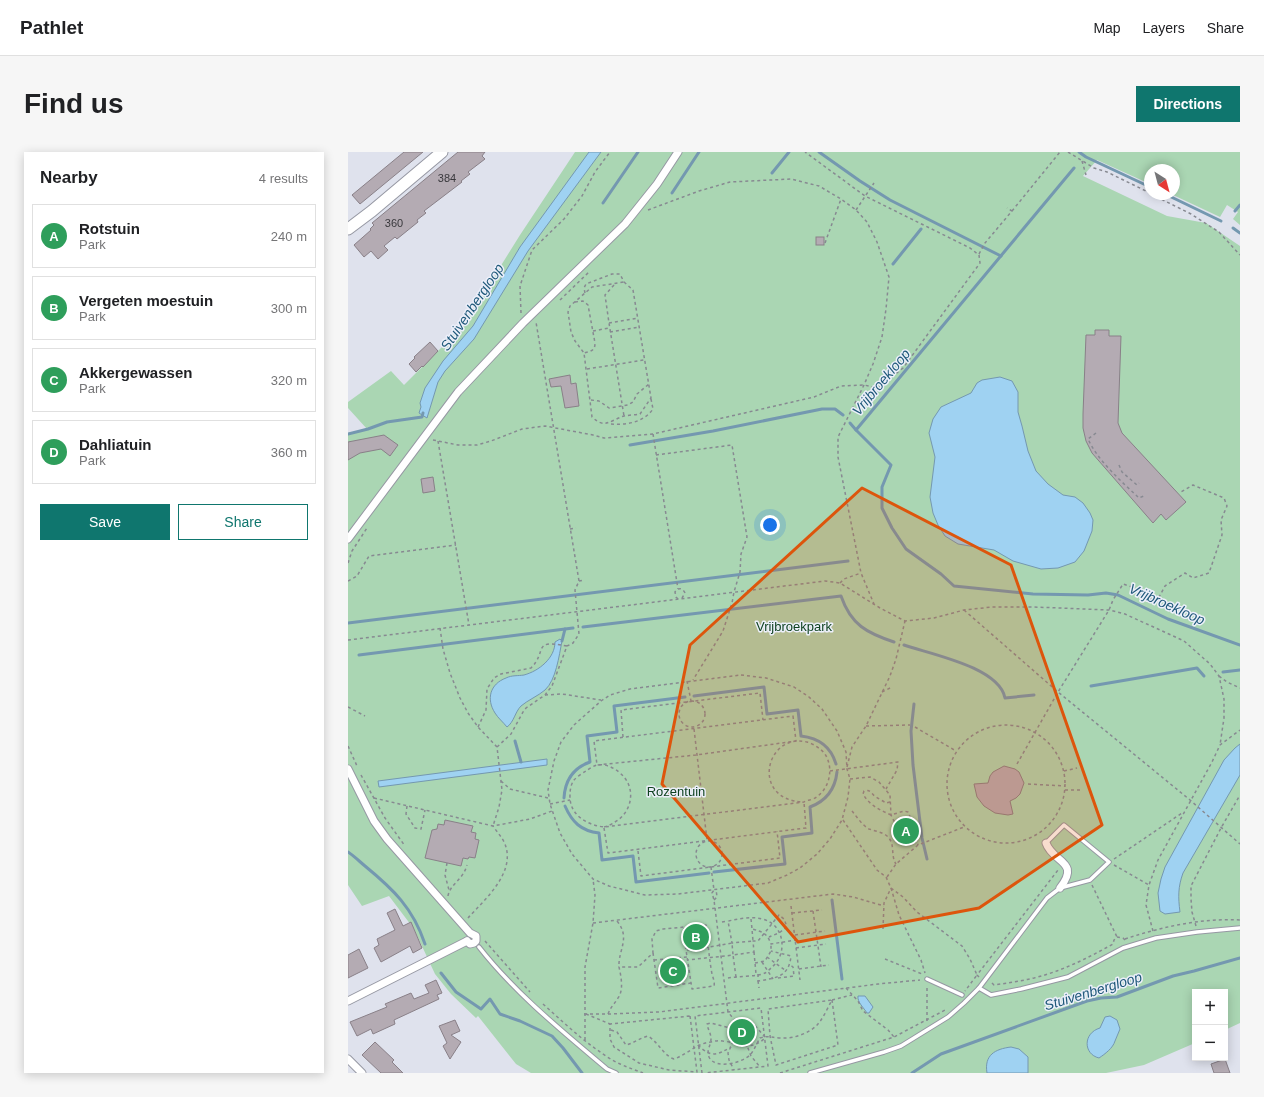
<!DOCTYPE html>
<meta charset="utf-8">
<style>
:root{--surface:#fff;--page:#f6f6f6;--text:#202124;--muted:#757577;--line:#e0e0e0;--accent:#0f766e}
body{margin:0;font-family:Arial,sans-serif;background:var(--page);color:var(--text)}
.controls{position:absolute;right:12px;bottom:12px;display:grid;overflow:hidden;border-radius:0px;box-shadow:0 2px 10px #0003}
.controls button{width:36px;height:36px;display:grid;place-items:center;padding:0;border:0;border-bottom:1px solid var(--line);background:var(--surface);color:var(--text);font:20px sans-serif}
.compass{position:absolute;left:796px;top:12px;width:36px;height:36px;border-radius:50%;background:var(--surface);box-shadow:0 2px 10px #0003;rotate:144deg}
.you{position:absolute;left:422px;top:373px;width:14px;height:14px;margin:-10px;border:3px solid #fff;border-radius:50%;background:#1a73e8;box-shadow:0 0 0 6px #1a73e833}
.badge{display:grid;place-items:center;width:26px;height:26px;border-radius:50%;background:var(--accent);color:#fff;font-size:13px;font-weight:700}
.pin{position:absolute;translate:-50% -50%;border:2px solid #fff;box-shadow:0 1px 4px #0006}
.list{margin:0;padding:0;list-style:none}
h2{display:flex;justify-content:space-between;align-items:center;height:52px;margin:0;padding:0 16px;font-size:17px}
h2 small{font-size:13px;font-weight:400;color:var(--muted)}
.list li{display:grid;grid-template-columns:26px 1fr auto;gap:12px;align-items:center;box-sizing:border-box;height:64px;margin:0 8px 8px;padding:0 8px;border:1px solid var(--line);border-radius:0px}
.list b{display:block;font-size:15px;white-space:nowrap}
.list p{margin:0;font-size:13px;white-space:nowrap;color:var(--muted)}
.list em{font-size:13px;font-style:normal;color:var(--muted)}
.actions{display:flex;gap:8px;padding:12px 16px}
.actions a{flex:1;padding:9px 0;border:1px solid var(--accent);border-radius:0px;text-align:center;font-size:14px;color:var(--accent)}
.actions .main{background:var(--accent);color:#fff}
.map{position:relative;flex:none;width:892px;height:921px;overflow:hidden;border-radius:0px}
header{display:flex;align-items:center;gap:24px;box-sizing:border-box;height:56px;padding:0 20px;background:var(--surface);border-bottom:1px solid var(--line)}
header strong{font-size:19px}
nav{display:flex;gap:22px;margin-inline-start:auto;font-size:14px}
.intro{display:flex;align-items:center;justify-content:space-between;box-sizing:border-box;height:96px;padding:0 24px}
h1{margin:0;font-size:28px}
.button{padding:10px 18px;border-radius:0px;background:var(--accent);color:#fff;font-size:14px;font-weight:700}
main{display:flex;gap:24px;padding:0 24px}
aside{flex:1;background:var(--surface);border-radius:0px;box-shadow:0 2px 10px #0003}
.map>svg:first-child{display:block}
.green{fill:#aad6b3}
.water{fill:#9fd2f2;stroke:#7498b0}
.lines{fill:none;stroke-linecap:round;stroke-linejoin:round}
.stream{stroke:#7498b0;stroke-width:3}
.building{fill:#b4abb3;stroke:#898088}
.service-casing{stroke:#9698a3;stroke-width:5.5}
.minor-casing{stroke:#9698a3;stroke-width:9}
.secondary-casing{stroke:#9698a3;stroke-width:13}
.path{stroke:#878991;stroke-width:1.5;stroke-dasharray:3 3;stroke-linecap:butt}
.service{stroke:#fff;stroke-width:3.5}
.minor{stroke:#fff;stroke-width:7}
.secondary{stroke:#fff;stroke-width:11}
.marked{fill:#dd550c;fill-opacity:0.2;stroke:#dd550c;stroke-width:3;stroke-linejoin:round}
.labels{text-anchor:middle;stroke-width:3;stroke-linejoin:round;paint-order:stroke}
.number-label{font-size:11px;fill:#39383c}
.park-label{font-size:13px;fill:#104321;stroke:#eceffa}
.water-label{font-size:14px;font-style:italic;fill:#1f597a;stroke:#eceffa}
</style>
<header>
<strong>Pathlet</strong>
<nav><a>Map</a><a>Layers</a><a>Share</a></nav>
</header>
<div class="intro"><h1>Find us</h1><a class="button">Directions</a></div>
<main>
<aside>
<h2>Nearby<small>4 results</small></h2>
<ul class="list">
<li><span class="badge" style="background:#2e9e5b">A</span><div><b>Rotstuin</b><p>Park</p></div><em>240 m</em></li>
<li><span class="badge" style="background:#2e9e5b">B</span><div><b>Vergeten moestuin</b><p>Park</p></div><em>300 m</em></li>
<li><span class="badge" style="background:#2e9e5b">C</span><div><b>Akkergewassen</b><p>Park</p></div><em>320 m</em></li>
<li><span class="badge" style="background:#2e9e5b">D</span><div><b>Dahliatuin</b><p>Park</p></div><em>360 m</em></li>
</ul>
<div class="actions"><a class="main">Save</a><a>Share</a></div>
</aside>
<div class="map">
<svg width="892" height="921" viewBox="0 0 892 921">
<rect width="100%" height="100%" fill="#dfe2ed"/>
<path class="green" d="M 227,0 L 892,0 L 892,73 L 885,67 L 890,60 L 879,53 L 872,65 L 823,42 L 826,42 L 826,18 L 802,18 L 802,32 L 749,8 L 735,24 L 819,64 L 858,71 L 892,94 L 892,871 L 877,878 L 877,840 L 847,840 L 847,891 L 796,913 L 758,921 L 183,921 L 168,912 L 130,864 L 128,866 L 103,842 L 87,822 L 66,777 L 41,744 L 14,754 L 0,733 L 0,281 L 19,277 L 0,256 L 0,250 L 43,219 L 56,233 L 93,196 L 129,152 L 172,83 Z"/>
<g class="water">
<path d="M 241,0 L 253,0 L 180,99 L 126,187 L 97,219 L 90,230 L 79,266 L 71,261 L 73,255 L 72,251 L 77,236 L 95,209 L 125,174 L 172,95 Z"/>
<path d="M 652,225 L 664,229 L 670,240 L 670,260 L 674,274 L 680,299 L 688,319 L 700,332 L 715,343 L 727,345 L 735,351 L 742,361 L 745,368 L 744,379 L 736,399 L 727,410 L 710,416 L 693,417 L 665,409 L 646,398 L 610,392 L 597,384 L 590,373 L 585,361 L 582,345 L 587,305 L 581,281 L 585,267 L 593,255 L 623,241 L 629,231 L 634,228 Z"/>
<path d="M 212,487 L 214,489 C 211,504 208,528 197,538 C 190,544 180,548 173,554 C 167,560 166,570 159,575 C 155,570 150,566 147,561 C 138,547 142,532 158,526 C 164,523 170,524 176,523 C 191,519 207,506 207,490 Z"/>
<path d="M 892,592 L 892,623 L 835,721 C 830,735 830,745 832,760 L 817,762 L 812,759 L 810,741 L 813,727 L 817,715 L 876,608 L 887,596 Z"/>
<path d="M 199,607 L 199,613 L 31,635 L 30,629 Z"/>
<path d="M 510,844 L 517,844 L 525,855 L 521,861 L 519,861 C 516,856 509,850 510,844 Z"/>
<path d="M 762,864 L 769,868 L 772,877 C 770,881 769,885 767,889 C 765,896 757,902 751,906 C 735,902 735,881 752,876 L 757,865 Z"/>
<path d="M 663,895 L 671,897 L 680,905 L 680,921 L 639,921 C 636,903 647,897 663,895 Z"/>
</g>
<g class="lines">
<g class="stream">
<path d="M 471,0 L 512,29 L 542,48 L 653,104"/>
<path d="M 731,0 L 738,5 L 802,35"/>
<path d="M 726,16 L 508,278 L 543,313 L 534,335 L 534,356 L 544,376 L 558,397 L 593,422 L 606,434 L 685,442 L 740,443 L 758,441 L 770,443 L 820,467 L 892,493"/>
<path d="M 424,21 L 441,0"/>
<path d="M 324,41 L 351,0"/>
<path d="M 817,42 L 873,69"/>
<path d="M 255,51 L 290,0"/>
<path d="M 887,59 L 892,53"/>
<path d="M 885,76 L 892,81"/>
<path d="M 545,112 L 573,77"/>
<path d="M 502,271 L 508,278"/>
<path d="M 0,282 L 20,277 L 39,270 L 74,265 L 75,261"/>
<path d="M 282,293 L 365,279 L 474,257 L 487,257 L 495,263"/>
<path d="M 0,471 L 500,409"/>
<path d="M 235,475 L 493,444 C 503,473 519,481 546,490"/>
<path d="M 214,489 L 217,477"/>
<path d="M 556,493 C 582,502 651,515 657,546 L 686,543"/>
<path d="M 11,503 L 225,476"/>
<path d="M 875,520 L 892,518"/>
<path d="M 743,534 L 849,516 L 856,524"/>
<path d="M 346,544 L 416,535 L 419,562 L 450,558 L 453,584 C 471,586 483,595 488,612"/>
<path d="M 566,552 L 563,579 L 565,613 L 574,686 L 579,707"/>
<path d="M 167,589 L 173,610"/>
<path d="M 216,646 C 217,628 225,616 242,610 L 239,584 L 269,580 L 266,554 L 337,545"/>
<path d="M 217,654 C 224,670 233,679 251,681 L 254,708 L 285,704 L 288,730 L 361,721"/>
<path d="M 0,700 C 6,704 11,709 17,714 C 45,737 65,756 77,792"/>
<path d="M 366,720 L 437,712 L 434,685 L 464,681 L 462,655 C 478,649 487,638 489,620"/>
<path d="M 484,748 L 494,827"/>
<path d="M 93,821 L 108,840 L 133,857 L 142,847 L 152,862 L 172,869 L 204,884 L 215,896 L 234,921"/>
<path d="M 564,921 L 593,902 L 739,849 L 753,846 L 769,845 L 825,824 L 846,819 L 892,806"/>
</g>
</g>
<g class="building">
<path d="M 56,0 L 75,0 L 12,52 L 4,43 Z"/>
<path d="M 110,0 L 137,0 L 134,4 L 137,7 L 120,20 L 122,22 L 113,29 L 114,30 L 76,59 L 78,61 L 69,68 L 70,70 L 49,87 L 47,85 L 36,94 L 40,98 L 30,107 L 23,99 L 16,105 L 6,93 L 23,78 L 22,77 L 26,73 L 24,71 Z"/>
<rect x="468" y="85" width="8" height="8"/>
<path d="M 747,178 L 761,178 L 761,184 L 773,184 L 770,271 L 774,281 L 838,350 L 818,368 L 813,362 L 805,371 L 744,301 L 738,289 L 735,276 L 735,262 L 738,183 L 747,183 Z"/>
<path d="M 82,190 L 90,199 L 75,215 L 74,214 L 68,220 L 61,212 L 67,206 L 66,205 Z"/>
<path d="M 222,223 L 223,232 L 228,231 L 231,254 L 217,256 L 213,234 L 203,235 L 201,227 Z"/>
<path d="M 36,283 L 50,293 L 42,304 L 33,297 L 12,301 L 0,308 L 0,290 Z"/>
<path d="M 85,325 L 87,339 L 75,341 L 73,327 Z"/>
<path d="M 656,614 L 667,617 L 671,620 L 676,631 L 672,642 L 668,646 L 662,649 L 665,662 L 660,663 L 647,661 L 636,654 L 629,645 L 626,632 L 640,631 L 642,624 L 645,620 Z"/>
<path d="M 97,668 L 125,674 L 123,680 L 128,681 L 127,687 L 131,688 L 127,706 L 121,705 L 120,707 L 115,706 L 113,714 L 77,706 L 84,678 L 89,677 L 90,672 L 96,673 Z"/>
<path d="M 47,757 L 55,774 L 63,770 L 74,796 L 65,801 L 62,794 L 33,810 L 26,796 L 31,793 L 29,787 L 47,778 L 39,761 Z"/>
<path d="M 11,797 L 20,816 L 0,826 L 0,803 Z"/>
<path d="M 88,828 L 94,841 L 89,843 L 91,847 L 46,868 L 47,872 L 25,882 L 23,877 L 9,884 L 2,870 L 39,855 L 37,852 L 63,841 L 66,847 L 81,841 L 77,833 Z"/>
<path d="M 107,868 L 112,879 L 103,883 L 113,890 L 102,907 L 95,894 L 99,891 L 91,874 Z"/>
<path d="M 27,890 L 46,908 L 44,910 L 55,921 L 33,921 L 14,903 Z"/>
<path d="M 877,907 L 882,921 L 866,921 L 863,912 Z"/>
</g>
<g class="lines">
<g class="service-casing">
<g id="service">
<path d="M 131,795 C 167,841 214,879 259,917 L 268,921"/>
<path d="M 579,827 L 614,843"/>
<path d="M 631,836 L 699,746 L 712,736 L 742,728 L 761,710 L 716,673 L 698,691"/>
<path d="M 462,921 L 536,900 L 553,894 L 600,865 L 616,851 L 631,836 L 643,843 L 673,837 L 720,825 L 775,796 L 808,786 L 849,780 L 892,776"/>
</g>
</g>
<g class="minor-casing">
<g id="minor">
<path d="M 0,387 L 110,240 L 175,171 L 277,72 L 309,32 L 330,0"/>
<path d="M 0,617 L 26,669 L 39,687 L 122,781 L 128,784 L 128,789 L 126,791 L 122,792 L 119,789"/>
<path d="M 698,691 C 705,711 733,709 712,736"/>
<path d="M 0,849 L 119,789"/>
<path d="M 0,907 L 14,921"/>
</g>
</g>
<g class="secondary-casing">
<path id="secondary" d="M 0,77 L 24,59 L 94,0"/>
</g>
<g class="path">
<path d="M 720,0 L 746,16 L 759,20 L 802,41"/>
<path d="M 734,9 L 738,23"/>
<path d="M 803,42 L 843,62 L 871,80 L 892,103"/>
<path d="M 300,58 L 351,39 L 382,30 L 443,27 L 471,34 L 493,47 L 508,58 L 519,70 L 529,90 L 541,125 L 538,157 L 534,185 L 525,212 L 516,233 L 490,285 L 490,305 L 513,421 L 526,452"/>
<path d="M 508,58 L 526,31"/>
<path d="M 664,59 L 712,0"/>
<path d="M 477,91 L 493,47"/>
<path d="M 631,102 L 637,91 L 664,59 L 659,56"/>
<path d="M 276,130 L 285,138 L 303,246 L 292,262 C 287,263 281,263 276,264 C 261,269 257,277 244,265 L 236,201 L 227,189 L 223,180 L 220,160 L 222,154 L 244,135 Z"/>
<path d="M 266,133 L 257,143 L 261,171 L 276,264"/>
<path d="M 237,141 L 236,136 L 238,132 L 264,122 L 272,122 L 276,130"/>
<path d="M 212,148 L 241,120"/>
<path d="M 227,150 L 235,149 L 240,153 L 247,191 C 247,199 243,199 236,201"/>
<path d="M 173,161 L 172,134 L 184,98 L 216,67 L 234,44 L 247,20 L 262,0"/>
<path d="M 261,171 L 290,166"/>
<path d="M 245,179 L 261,176"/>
<path d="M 262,180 L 291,175"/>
<path d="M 239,217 L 296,208"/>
<path d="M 243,248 L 251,249 L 261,256 L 280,253 L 285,250 L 289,242 L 301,232"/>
<path d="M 263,272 C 278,273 295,271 305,257 L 303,247"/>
<path d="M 748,281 L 740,287 C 750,309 773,329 791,346 L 796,344"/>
<path d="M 305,282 L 330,437"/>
<path d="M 85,288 L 110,293 L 129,293 L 143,289 L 174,277 L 197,274 L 245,283 L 256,286 L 305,282 L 466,245 L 493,234 L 516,233 L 530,236 L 555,216 L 632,111 L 631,103 L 622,96 L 517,44 L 457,0"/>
<path d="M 90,289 L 121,473"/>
<path d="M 308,303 L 384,293 L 399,385 L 393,402 L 392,420 L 386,440 L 384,451 L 375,479 L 345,528"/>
<path d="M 771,313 L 774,320 L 789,333 L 791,331"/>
<path d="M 222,377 L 228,376"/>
<path d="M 0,411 L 4,399 L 19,376"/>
<path d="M 0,429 L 9,424 L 21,404 L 108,393"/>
<path d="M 231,429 L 236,428"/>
<path d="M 492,431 L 496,427 L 513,421"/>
<path d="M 330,447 L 328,445 L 327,440 C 330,435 335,436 337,441 L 334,446"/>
<path d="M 616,458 L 710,540 L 842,648 L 892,692"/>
<path d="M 92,476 L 95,497 L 102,521 L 112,546 L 120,561 L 130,575 L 149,595 L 154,638 L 151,655 L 145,674"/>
<path d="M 0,488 L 477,429 L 492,431 L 532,456 L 557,469 L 586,466 L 616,458 L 644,455 L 686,455 L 761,458 L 777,462 L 836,489 L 862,512 L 871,524 L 876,547 L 876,566 L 872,593"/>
<path d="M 393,523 L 418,526 L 446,535 L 461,545 L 474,557 L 489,579 L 498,600 L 499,617 L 502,627 L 500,645 L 494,668 L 482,687 L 469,702 L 452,716 L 439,723 L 420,731 L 330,742 L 297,743 L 261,734 L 245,727 L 224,702 L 212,681 L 202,652 L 200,638 L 206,609 L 213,590 L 226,573 L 253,549 L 262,543 L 282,537 Z"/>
<path d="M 871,524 L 879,530 L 892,536"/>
<path d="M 339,529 L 343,549"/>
<path d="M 534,540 L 544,535"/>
<path d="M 197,543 L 214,542 L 253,548"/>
<circle cx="344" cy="562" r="13"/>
<path d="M 0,555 L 17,564"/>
<path d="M 445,564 L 448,589 L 348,603 L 249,613 L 246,589 Z"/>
<circle cx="658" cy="632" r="59"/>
<path d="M 518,574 L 562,573"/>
<path d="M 130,575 L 138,558 L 139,537 L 146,526 L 153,522 L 183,516 C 200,499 183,487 219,494"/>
<path d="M 567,575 L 608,599"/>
<path d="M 346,577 L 359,688"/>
<path d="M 275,585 L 273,558 L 412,541 L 415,568"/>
<path d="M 0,594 L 9,614"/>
<path d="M 149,595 L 163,582 L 175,560 L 178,556 L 197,543 L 204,534 L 219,494 L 225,491 L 231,482 L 227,438 L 231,429 L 188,170"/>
<path d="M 669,612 L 710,540 L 761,458 L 765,448 L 775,432 L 787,436 L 794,444 L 809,449 L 817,434 L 837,421 L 845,426 L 861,421 L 874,383 L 873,368 L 879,354 L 876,346 L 845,333 L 831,341"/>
<path d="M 499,615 L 504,595 L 518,574 L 542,524 L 548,507 L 557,469"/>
<path d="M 482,619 L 550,610 L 549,618 L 538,637"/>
<path d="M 716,619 L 729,616"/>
<path d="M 13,623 L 37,666 L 57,694"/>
<path d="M 502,627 L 522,625 L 531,630 L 542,643 L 543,663 L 546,669 L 551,677 L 570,693"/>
<path d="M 153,629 L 162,637 L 200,646"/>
<path d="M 680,632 L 717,634"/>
<path d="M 717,638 L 734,638"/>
<path d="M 26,646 L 145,674 L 182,667 L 204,659"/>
<path d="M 542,650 L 538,651 C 535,649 531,647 528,645 C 523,642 523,637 516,639 L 515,642 C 521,653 532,658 543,663 L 556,659 L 560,660 L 567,677 L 570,693"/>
<path d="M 202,652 L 222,648"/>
<path d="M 59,654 L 58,662 L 67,676 L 73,677 L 77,658"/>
<path d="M 504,659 C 509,665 514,673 521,677 C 527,679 534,680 539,684 C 548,692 542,703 548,712"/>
<path d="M 495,668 L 529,718 L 538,725 L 543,736 L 551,763 L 573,808 L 577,821"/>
<path d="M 256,675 C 260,674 264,672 267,670 C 283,661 288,639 276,625 C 270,618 259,611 249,613 C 245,614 241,617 238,619 C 234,621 229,625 226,628 C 223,632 222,638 222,643 C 221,663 239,673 256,675 L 456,650 C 459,648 464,648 467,646 C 482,637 486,616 477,602 C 473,597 466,592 459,590 C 417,580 402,649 456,650"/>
<path d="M 256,676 L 260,701 L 458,676 L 456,650"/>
<circle cx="361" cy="702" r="13"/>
<path d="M 290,699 L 293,724 L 432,706 L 429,679"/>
<path d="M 766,707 L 834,661"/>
<path d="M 99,711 L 97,723 L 101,738"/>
<path d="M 766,713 L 801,733"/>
<path d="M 363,715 L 366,738 L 364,741 L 366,748 L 380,860 L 389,871 L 388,883 L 380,901 L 381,908 L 386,918"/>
<path d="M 539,725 L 548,712 L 570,693 L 616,675"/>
<path d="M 744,733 L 769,785"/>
<path d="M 543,736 L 555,745 L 569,760 L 614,794 L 622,807 L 629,823 L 617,839"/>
<path d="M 100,744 C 102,732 115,728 119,713"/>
<path d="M 366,748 L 369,745 L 368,737"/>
<path d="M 443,754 L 452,828"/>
<path d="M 465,759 L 473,815"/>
<path d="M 444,761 L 474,758"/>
<path d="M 120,766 C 137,747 168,721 157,692 C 154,685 149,680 145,674"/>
<path d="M 403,767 L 404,777"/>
<path d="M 269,769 C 283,786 270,798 271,815"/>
<path d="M 374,770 L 380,769"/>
<path d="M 245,771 L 485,742 L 505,745 L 536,754"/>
<path d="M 848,774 L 844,760 L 843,747 L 843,734 L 873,676 L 892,643"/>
<path d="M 336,776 L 338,798"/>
<path d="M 535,777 L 536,751 L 543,736"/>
<path d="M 805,779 L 798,753 L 801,733 L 810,708 L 864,610 L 872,593 L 892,578"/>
<path d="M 447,783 L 477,779"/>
<path d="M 777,787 C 813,775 853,766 892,768"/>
<path d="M 137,789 L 182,840"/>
<path d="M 448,796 L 478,792"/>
<path d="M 406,800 L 408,822"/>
<path d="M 305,801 L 310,836 L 343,831"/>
<path d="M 419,805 L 437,818"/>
<path d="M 537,807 L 574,822"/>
<path d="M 306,808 L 339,805"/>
<path d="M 414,810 L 425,827"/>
<path d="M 407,811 L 417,809 L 423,799 L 423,792"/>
<path d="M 451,817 L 481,813"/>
<path d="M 410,822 L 410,829 C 428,826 441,825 443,804 L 423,799"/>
<path d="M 388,825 L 385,803 L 406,800 L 405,789 L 410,789 L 431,763 L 436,767 L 439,775 L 431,781 L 421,785"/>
<path d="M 631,825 L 629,823 L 710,718"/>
<path d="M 380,826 C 389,824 409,825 417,821 C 419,820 422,817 424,815 C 440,802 437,772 414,767 C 403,764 391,767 380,769 L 384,791 L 405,789 L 404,777 C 415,780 419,781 423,792 L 447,788"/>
<path d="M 430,826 L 446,824 L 445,815 L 442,813"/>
<path d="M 410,829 L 411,836"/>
<path d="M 644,831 L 646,833 C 660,831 673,829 686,826 C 714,819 740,806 765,792 L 766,788 L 769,785 L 775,786 L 777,788"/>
<path d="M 498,836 L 510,849 L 515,859 L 540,878 L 546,885"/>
<path d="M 484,848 L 490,893 L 428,913 L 422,884 L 420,857 Z"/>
<path d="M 195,852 C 215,870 235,889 258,904 C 269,912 282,916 295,921"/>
<path d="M 236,862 L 260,862 L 311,860 L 530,832 L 572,828"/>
<path d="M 238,862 L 262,872"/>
<path d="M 260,862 C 263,854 266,853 270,846 C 276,838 273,824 271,815 L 290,815 L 305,801 L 304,787 L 308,779 L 315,777 L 358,773 C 360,790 361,806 364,822 C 365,826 367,830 366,834 L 344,837 L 338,798 C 354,796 369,794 384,791 L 385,803 C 370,805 355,806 340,808"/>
<path d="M 342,864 L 349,920 L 321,918 L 291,911 L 266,895 L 262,887 L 262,872 Z"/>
<path d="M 579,869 L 579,835"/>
<path d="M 263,878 L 269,880 L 278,893 C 286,891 292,886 300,884 C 311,891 315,903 326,907 C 340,902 349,891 363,890 C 367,889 371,888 375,889 C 392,891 402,900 417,886"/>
<path d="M 417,885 L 402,868 L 394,868 L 382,876 L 363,871 L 359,872 C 360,878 363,881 363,887 C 363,893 358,899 361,905 C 367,918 395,911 403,902 C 406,898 409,891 412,886 C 420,883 425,886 433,886 C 446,887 462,881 470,872 C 476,865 480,855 484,848 L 504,843"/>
<path d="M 237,888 L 237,815 L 245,771 L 247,743 L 245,727"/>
<path d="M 388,891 L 393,888 L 397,888 L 403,904 L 412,915"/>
<path d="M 350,893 C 363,906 369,903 383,895"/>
<path d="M 354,921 L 347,864 L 413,856 L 420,914 L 357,921"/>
<path d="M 432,921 L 546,885 L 599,857"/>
</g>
<use href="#service" class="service"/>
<use href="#minor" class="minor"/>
<use href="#secondary" class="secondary"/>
</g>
<path class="marked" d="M 514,336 L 663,413 L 754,673 L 631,756 L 450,790 L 314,632 L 342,493 Z"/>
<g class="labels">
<g class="number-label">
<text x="99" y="30">384</text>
<text x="46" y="75">360</text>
</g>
<g class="park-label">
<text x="446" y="479">Vrijbroekpark</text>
<text x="328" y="644">Rozentuin</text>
</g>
<g class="water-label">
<text transform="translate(124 155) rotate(-56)" y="5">Stuivenbergloop</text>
<text transform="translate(533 230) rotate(-50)" y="5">Vrijbroekloop</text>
<text transform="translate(819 452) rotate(24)" y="5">Vrijbroekloop</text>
<text transform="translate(745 839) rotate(-17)" y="5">Stuivenbergloop</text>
</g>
</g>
</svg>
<div class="controls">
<button>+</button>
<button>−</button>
</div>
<svg class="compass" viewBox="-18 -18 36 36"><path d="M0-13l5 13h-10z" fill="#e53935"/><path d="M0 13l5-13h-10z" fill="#757577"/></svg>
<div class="you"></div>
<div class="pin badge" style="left:558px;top:679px;background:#2e9e5b">A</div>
<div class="pin badge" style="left:348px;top:785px;background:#2e9e5b">B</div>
<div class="pin badge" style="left:325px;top:819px;background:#2e9e5b">C</div>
<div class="pin badge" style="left:394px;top:880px;background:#2e9e5b">D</div>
</div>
</main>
